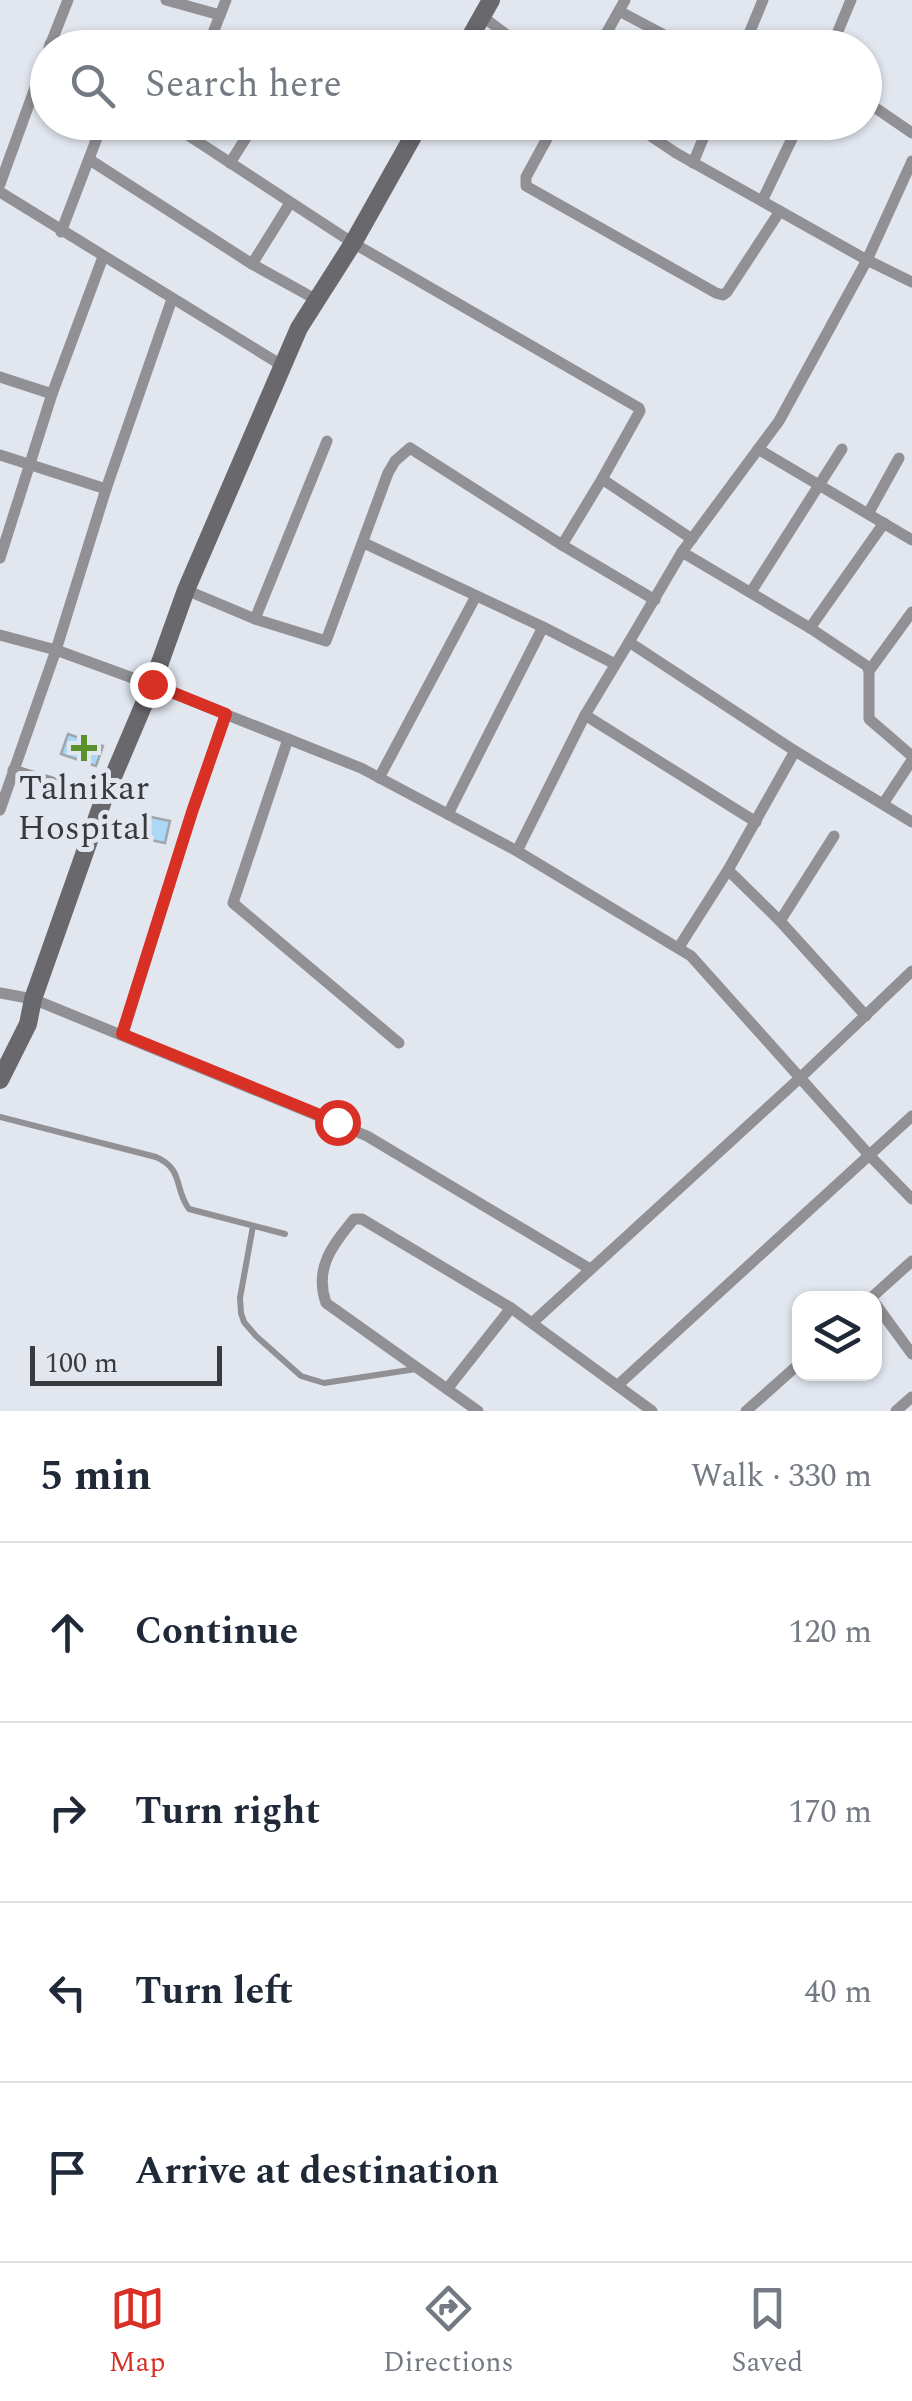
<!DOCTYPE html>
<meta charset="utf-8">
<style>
:root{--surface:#fff;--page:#f6f6f7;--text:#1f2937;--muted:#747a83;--line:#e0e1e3;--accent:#d93025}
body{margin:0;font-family:Spectral,serif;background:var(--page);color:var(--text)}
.controls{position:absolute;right:30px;bottom:30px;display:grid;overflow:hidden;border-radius:20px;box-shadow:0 2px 8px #0004}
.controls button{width:90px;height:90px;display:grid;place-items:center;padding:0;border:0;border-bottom:2px solid var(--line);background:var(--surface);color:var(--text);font:50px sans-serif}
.scale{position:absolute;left:30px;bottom:25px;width:192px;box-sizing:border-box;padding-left:10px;border:5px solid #383a3d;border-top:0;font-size:28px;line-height:35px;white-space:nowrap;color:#383a3d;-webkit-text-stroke:8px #e2e6ef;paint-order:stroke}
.stop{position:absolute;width:30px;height:30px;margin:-22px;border:8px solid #d93025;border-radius:50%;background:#fff}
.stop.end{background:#d93025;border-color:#fff;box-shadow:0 2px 10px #0008}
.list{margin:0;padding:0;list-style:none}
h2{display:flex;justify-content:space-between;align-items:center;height:130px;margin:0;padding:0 40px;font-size:42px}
h2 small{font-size:32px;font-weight:400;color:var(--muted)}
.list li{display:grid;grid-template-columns:65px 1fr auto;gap:30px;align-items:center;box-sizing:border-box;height:180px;padding:0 40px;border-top:2px solid var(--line)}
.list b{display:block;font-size:38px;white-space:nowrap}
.list em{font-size:32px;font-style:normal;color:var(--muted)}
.icon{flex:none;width:55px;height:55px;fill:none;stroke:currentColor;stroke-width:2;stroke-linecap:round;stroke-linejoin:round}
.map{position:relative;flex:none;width:912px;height:1411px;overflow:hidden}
.search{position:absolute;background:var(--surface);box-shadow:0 2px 8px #0004;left:30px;right:30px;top:30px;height:110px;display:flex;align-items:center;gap:25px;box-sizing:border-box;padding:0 35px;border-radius:55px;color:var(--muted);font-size:38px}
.sheet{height:850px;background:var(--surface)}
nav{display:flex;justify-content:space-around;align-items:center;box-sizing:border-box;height:140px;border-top:2px solid var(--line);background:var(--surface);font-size:28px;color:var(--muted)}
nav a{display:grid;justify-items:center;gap:5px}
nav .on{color:var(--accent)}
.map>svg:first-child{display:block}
.building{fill:#acd8f8;stroke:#9fa7ad;stroke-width:2.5}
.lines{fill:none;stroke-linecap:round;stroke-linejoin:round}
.lane{stroke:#919094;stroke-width:6}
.street{stroke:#919094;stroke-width:11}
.secondary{stroke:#68686d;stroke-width:18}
.route{stroke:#d93025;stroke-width:12}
.poi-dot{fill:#5a912c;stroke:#e2e6ef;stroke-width:4}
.labels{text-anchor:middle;stroke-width:10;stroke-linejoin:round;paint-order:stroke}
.poi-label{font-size:35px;fill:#383a3d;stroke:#e2e6ef}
</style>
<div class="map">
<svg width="912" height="1411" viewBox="0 0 912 1411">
<rect width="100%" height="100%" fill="#e2e6ef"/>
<g class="building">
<path d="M 68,734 L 103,746 L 96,766 L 61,754 Z"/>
<path d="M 146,816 L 170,821 L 165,843 L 141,838 Z"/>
</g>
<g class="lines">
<g class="lane">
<path d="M 0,1117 L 156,1157 C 184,1169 174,1189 189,1209 L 285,1234"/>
<path d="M 253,1226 L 240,1298 L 241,1313 L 244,1322 L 256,1336 L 301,1376 L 324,1383 L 416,1369"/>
</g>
<g class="street">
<path d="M 166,0 L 220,15"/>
<path d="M 619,11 L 689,48"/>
<path d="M 482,16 L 524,48"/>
<path d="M 50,44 L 69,48"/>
<path d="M 49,48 L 68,0"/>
<path d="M 207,48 L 226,0"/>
<path d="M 598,48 L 625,0"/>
<path d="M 743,48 L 763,0"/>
<path d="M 831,48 L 851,0"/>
<path d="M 864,100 L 912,133"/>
<path d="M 556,122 L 526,177 L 526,186 L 716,293 L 723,295 L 727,292 L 780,211"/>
<path d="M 630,122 L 676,153 L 867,260 L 779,421 L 682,552 L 629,642 L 795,751 L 912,822"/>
<path d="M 180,130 L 353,243 L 639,408 L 640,411 L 602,479 L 562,545"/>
<path d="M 90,160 L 252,264 L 317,300"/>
<path d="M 912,161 L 867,260 L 912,282"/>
<path d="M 230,163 L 256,122"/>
<path d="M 693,163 L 710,122"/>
<path d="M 0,184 L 48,52"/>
<path d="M 0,192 L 283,366"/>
<path d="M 762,201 L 800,122"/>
<path d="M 61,232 L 103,122"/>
<path d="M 252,264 L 290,203"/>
<path d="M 0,377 L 52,394"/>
<path d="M 758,449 L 912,540"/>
<path d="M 0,455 L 106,489"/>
<path d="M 602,479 L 692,539"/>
<path d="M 868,514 L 899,458"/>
<path d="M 364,543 L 543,627 L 615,664"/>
<path d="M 682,552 L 810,628 L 867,666 L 869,671 L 869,719 L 912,756"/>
<path d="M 0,558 L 52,394 L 103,257"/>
<path d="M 186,590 L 255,619 L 326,641 L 388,473 L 395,461 L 410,448 L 562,545 L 655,600"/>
<path d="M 751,592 L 842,449"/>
<path d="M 255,619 L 327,441"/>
<path d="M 810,628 L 884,523"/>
<path d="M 0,635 L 56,650 L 152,685 L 361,768 L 517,851 L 585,715 L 629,642"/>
<path d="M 869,671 L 912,612"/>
<path d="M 585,715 L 756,822"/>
<path d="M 288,739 L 233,903 L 399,1043"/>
<path d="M 13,770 L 104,798"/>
<path d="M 379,778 L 476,596"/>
<path d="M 883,804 L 912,760"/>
<path d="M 0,810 L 56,650 L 106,489 L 172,299"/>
<path d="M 448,814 L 543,627"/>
<path d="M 517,851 L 691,956 L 870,1156 L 912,1199"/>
<path d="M 728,870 L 780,921 L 866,1016"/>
<path d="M 780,921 L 834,836"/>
<path d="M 679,947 L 728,870 L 795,751"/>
<path d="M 0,993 L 33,999 L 367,1136 L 590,1269"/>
<path d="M 123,1034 L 192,812 L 226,714"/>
<path d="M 871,1298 L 912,1261"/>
<path d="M 874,1302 L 912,1354"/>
<path d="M 532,1323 L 801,1077 L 912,971"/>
<path d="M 618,1385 L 912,1116"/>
<path d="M 447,1389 L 511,1308"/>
<path d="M 478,1411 L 326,1303 C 314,1268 332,1246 354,1219 L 362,1219 L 511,1308 L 652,1411"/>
<path d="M 746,1411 L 800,1363"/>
<path d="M 896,1411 L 912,1397"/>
</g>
<g class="secondary">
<path d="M 464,48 L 491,0"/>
<path d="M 0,1080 L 28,1024 L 33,999 L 104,798 L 152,685 L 186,590 L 299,328 L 353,243 L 421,122"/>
</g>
</g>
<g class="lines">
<path class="route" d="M 152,684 L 226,714 L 192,812 L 122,1034 L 337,1122"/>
</g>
<path class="poi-dot" d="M79 733h10v10h10v10h-10v10h-10v-10h-10v-10h10z"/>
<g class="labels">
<g class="poi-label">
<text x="84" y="799">Talnikar<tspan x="84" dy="40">Hospital</tspan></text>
</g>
</g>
</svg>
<div class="controls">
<button><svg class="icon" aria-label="layers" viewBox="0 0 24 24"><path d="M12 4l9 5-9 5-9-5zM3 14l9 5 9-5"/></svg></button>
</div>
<div class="scale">100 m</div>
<div class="stop" style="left:337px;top:1122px"></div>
<div class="stop end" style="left:152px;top:684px"></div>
<div class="search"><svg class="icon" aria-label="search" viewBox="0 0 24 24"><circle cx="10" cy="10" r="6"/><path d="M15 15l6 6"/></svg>Search here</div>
</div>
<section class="sheet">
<h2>5 min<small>Walk · 330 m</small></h2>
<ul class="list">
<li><svg class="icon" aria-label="ahead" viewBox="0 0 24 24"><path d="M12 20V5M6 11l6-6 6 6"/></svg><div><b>Continue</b></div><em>120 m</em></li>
<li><svg class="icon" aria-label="right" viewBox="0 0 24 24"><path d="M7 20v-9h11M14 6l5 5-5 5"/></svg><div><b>Turn right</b></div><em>170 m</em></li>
<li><svg class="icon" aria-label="left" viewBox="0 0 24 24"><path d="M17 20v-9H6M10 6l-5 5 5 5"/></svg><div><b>Turn left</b></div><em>40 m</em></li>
<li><svg class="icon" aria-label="arrive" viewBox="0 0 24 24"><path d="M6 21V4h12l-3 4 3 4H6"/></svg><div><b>Arrive at destination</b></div></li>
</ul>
</section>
<nav>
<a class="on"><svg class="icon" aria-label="map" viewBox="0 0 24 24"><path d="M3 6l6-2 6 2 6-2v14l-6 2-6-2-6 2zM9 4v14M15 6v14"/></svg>Map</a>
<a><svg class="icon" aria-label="directions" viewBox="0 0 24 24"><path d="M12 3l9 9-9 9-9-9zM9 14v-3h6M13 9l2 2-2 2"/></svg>Directions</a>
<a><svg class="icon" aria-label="saved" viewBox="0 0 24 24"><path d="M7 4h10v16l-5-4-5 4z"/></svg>Saved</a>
</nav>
